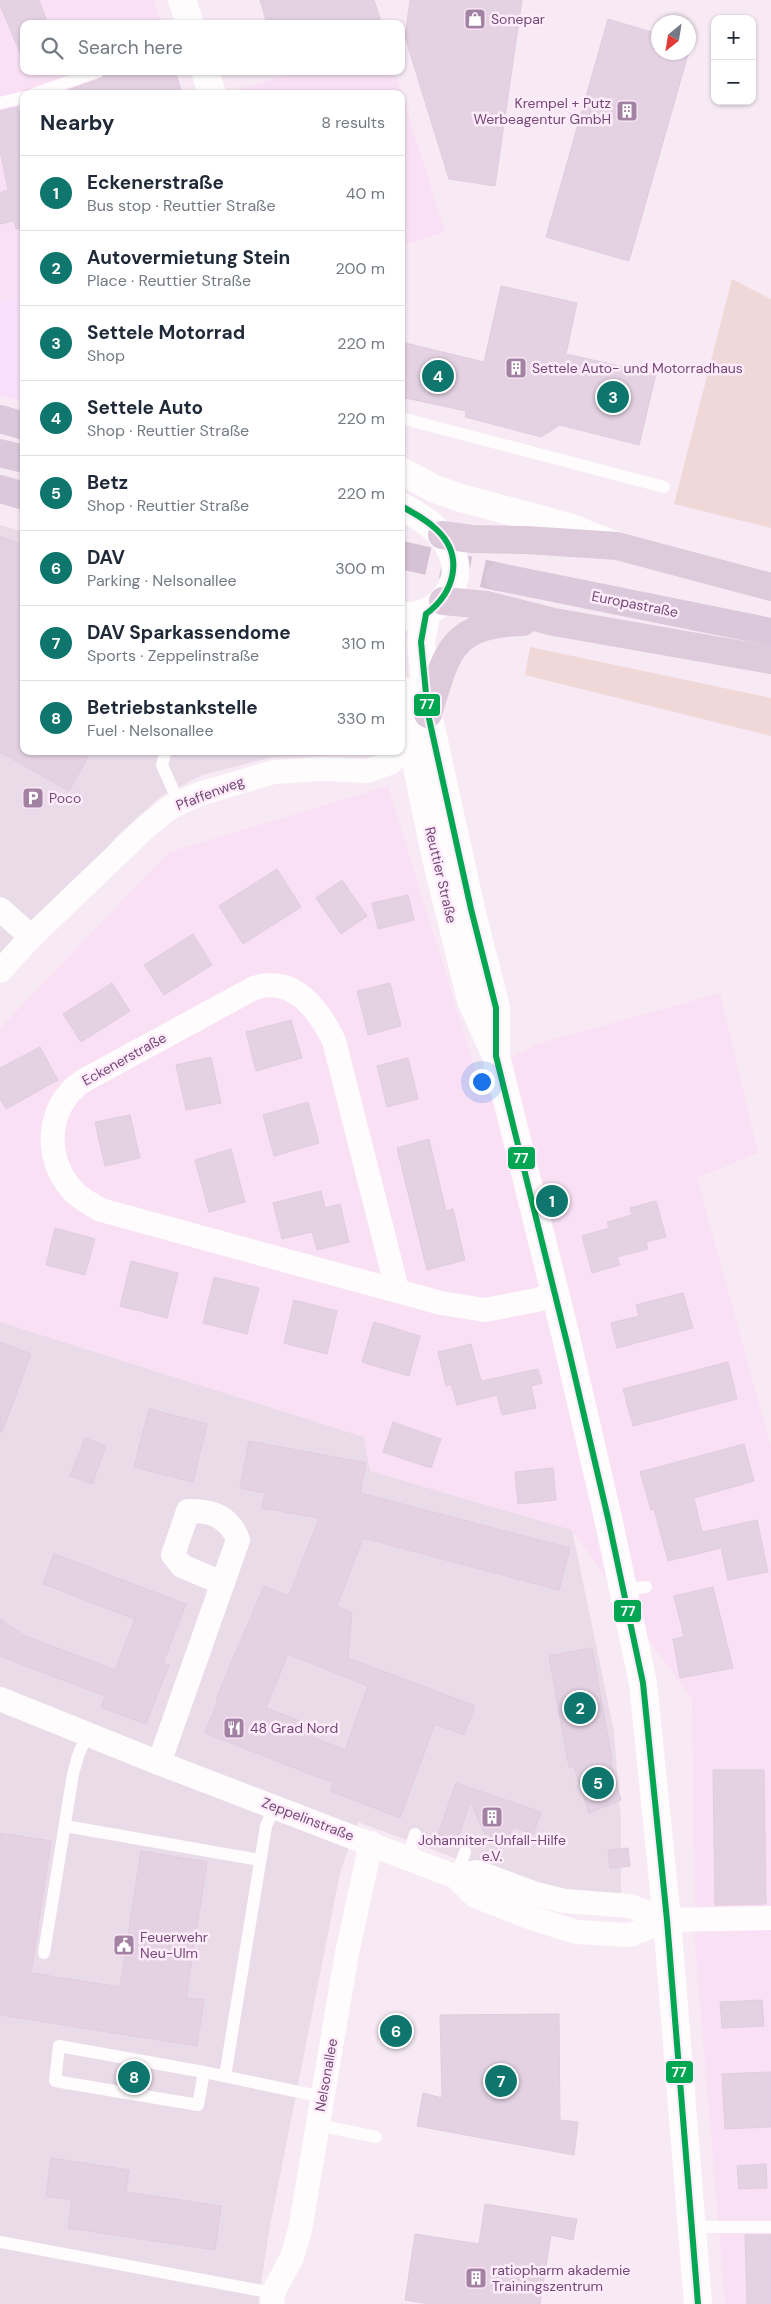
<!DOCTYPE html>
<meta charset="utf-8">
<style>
:root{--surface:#fff;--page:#f2f2f3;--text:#1f2937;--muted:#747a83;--line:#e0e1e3;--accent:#0f766e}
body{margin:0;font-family:"DM Sans",sans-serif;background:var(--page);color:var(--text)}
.controls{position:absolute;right:15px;top:15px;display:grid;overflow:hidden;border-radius:10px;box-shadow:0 1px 4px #0004}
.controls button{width:45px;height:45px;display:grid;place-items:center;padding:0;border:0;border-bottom:1px solid var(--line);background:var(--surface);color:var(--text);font:25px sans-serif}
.compass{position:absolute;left:651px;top:15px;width:45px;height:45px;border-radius:50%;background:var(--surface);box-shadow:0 1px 4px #0004;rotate:210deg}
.you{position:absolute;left:481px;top:1081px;width:18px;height:18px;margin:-12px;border:4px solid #fff;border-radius:50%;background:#1a73e8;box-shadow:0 0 0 8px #1a73e833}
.badge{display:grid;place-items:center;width:32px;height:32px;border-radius:50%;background:var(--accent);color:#fff;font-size:16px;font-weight:700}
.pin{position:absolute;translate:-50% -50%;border:2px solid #fff;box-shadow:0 1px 5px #0006}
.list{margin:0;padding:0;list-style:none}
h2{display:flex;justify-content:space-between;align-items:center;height:65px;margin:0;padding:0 20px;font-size:21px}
h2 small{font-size:16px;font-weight:400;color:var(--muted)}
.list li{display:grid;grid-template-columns:32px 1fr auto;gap:15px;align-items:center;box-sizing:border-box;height:75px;padding:0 20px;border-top:1px solid var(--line)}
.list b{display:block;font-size:19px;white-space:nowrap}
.list p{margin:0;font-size:16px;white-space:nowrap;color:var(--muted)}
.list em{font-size:16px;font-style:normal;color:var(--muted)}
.icon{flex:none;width:28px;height:28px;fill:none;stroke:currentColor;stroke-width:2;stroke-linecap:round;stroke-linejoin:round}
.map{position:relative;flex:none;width:771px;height:2304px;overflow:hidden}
.search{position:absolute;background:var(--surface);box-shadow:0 1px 4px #0004;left:20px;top:20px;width:385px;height:55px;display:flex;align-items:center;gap:12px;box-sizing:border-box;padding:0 18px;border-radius:10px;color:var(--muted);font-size:19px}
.panel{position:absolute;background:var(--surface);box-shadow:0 1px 4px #0004;left:20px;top:90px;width:385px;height:665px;border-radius:10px}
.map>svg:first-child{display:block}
.residential{fill:#f9e0f5}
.commercial{fill:#f8e0fa}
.industrial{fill:#eadbe9}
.green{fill:#f1d8d8}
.building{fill:#e4d2e3;stroke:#e0ccdf;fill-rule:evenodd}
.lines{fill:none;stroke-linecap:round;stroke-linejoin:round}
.trunk-tunnel{stroke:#d6c2d5;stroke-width:28;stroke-dasharray:28 14;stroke-linecap:butt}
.service{stroke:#fefcfd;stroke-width:12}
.minor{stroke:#fefcfd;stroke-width:24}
.secondary{stroke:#fefcfd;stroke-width:28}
.primary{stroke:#ddcadb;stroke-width:28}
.trunk{stroke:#dbc9db;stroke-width:28}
.bus-1-casing{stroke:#ffecfb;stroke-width:10}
.bus-1{stroke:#00a651;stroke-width:6}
.labels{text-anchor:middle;stroke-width:5;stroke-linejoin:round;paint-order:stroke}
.poi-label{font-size:14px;fill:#744877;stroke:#ffecfb;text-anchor:start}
.street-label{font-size:14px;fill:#744877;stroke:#ffecfb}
.line-badge{stroke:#ffecfb;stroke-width:2}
.badge-label{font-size:14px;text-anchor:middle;font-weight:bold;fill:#fff}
</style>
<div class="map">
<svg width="771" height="2304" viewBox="0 0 771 2304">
<rect width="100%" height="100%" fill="#f7eaf4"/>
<g class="residential">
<path d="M 0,0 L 153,0 L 161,24 L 24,24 L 24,71 L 176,71 L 183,94 L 24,94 L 24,294 L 0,302 Z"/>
<path d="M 297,71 L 395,71 L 445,232 L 401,246 L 401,94 L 228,94 Z"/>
<path d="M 388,786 L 477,1075 L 537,1044 L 720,993 L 758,1153 L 697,1178 L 771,1447 L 771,2304 L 725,2304 L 695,1943 L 692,1700 L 572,1530 L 370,1471 L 364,1437 L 0,1322 L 0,1028 L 169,852 Z"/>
</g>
<path class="commercial" d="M 24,294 L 24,402 L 0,396 L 0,302 Z"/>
<g class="industrial">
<path d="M 0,525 L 24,532 L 24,751 L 362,751 L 355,755 L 273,757 L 202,775 L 160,797 L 119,834 L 90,867 L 0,955 Z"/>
<path d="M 0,1322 L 364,1437 L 370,1471 L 572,1530 L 614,1731 L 621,1822 L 621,1897 L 551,1894 L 358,1822 L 340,1873 L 269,2231 L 258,2304 L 0,2304 Z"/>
</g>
<g class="green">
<path d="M 732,279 L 771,299 L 771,528 L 674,504 Z"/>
<path d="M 530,647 L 771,698 L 771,736 L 525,675 Z"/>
</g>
<g class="building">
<path d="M 0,0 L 39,0 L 48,24 L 24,24 L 24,62 L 0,5 Z"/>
<path d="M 260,0 L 374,0 L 382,24 L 267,24 Z"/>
<path d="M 410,0 L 522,0 L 495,186 L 449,179 L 405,37 Z"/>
<path d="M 608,19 L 658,34 L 658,52 L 688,52 L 688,43 L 691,44 L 629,261 L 546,237 Z"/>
<path d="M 107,71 L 175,71 L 182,94 L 70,94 L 68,90 L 102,78 Z"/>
<path d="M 18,107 L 24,133 L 24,228 L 16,229 L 14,221 L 0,224 L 0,193 L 8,190 L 0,151 L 0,111 Z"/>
<path d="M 501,286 L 577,303 L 566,354 L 656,374 L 639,445 L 560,425 L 541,437 L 465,417 L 466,411 L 401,397 L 401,342 L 484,362 Z"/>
<path d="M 0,536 L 24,545 L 24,751 L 91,751 L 69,791 L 0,752 Z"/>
<path d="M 277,869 L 301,907 L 243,944 L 219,906 Z"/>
<path d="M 342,880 L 367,916 L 341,934 L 316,898 Z"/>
<path d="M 408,895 L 414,920 L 378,929 L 372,903 Z"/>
<path d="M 193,934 L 212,965 L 164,995 L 144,965 Z"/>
<path d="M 112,983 L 130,1011 L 81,1042 L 63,1014 Z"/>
<path d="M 390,983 L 401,1026 L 368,1035 L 357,991 Z"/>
<path d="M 291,1020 L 302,1058 L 256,1071 L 246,1032 Z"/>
<path d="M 40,1047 L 58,1080 L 6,1109 L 0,1099 L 0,1068 Z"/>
<path d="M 211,1057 L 221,1103 L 186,1110 L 176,1065 Z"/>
<path d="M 408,1058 L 418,1099 L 387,1107 L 377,1066 Z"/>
<path d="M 308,1102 L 319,1143 L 274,1156 L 263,1115 Z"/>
<path d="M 130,1115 L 140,1158 L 105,1166 L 95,1122 Z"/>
<path d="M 429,1139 L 446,1211 L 453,1209 L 465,1260 L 427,1270 L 397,1148 Z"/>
<path d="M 231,1149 L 245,1202 L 209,1212 L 195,1160 Z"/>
<path d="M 321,1191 L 325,1208 L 340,1204 L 349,1242 L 317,1250 L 312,1232 L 282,1239 L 273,1203 Z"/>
<path d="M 656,1201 L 666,1237 L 646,1242 L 648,1249 L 617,1257 L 620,1265 L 592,1273 L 582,1236 L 609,1228 L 607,1222 L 632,1215 L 630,1208 Z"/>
<path d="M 55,1228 L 95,1239 L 85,1275 L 46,1265 Z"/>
<path d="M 131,1261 L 178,1273 L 167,1318 L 120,1306 Z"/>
<path d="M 214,1277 L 259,1288 L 247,1334 L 203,1323 Z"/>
<path d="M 683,1293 L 693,1328 L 617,1348 L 611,1323 L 639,1316 L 636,1305 Z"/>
<path d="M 294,1300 L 337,1311 L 327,1354 L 284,1343 Z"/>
<path d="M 374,1322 L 420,1336 L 409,1376 L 362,1362 Z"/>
<path d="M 0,1342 L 31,1354 L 2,1432 L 0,1432 Z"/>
<path d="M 471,1344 L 481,1381 L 538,1369 L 542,1383 L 531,1386 L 536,1408 L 502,1415 L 497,1395 L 457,1405 L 451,1384 L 446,1386 L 438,1352 Z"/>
<path d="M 728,1362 L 737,1399 L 633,1426 L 623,1389 Z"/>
<path d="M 149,1409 L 207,1424 L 193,1482 L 134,1467 Z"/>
<path d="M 393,1422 L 441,1439 L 431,1468 L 383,1452 Z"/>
<path d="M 85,1438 L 106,1446 L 92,1484 L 70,1476 Z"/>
<path d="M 249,1441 L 366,1463 L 360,1493 L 570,1548 L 559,1590 L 363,1538 L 337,1606 L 352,1613 L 348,1658 L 475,1706 L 464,1735 L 435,1724 L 400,1818 L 331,1791 L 333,1783 L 205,1733 L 218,1700 L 216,1699 L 264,1586 L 289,1596 L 319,1518 L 262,1508 L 265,1493 L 240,1488 ZM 288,1654 L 368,1686 L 345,1750 L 312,1737 L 316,1727 L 266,1708 Z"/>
<path d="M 744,1444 L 754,1481 L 694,1498 L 702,1532 L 757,1520 L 768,1572 L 728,1580 L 721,1548 L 668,1561 L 654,1509 L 651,1510 L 640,1472 Z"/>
<path d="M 553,1468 L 556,1500 L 518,1504 L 515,1472 Z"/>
<path d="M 54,1554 L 186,1604 L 163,1663 L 169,1665 L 146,1724 L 101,1707 L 105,1696 L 0,1656 L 0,1619 L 25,1636 L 115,1670 L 135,1619 L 43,1584 Z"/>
<path d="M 713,1587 L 733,1668 L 680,1678 L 673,1639 L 684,1637 L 674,1596 Z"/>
<path d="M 592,1648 L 612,1760 L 610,1760 L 621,1800 L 589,1813 L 574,1767 L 569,1767 L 549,1656 Z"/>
<path d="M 713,1770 L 764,1770 L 766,1904 L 715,1905 Z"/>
<path d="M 456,1783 L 541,1812 L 533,1834 L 513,1827 L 509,1838 L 503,1836 L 489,1843 L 470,1801 L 457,1841 L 438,1835 Z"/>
<path d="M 0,1833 L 51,1841 L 31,1973 L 120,1987 L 141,1851 L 207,1862 L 186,1998 L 204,2000 L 197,2046 L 0,2015 Z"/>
<path d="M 628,1848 L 630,1866 L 610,1868 L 608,1850 Z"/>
<path d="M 762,2000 L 764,2026 L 722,2028 L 720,2002 Z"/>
<path d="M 559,2014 L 560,2120 L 578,2122 L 574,2155 L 417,2126 L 423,2093 L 442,2098 L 440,2015 Z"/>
<path d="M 771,2072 L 771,2127 L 725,2129 L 722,2074 Z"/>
<path d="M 51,2158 L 129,2170 L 126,2192 L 221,2206 L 215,2250 L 68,2228 L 72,2200 L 46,2196 Z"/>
<path d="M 766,2164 L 767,2188 L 739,2189 L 737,2166 Z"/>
<path d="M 485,2204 L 577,2219 L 573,2240 L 551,2235 L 540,2304 L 430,2304 L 405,2300 L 415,2234 L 479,2244 Z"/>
<path d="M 745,2235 L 771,2235 L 771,2304 L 747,2304 Z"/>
</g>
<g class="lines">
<path class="trunk-tunnel" d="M 401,555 L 499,577"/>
<g class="service">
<path d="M 34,94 L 99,71"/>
<path d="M 0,103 L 24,97"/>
<path d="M 401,418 L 664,487"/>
<path d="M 166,751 L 162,765 L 179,803"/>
<path d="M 624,1590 L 646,1587"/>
<path d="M 65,1826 L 260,1860"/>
<path d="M 408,1858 L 415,1834"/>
<path d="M 456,1877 L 465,1852"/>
<path d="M 44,1953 L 73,1774 L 78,1756 L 87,1734"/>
<path d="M 204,2072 L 198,2105 L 55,2081 L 59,2046 L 204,2072 L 323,2097"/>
<path d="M 225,2076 L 266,1826 L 275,1806"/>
<path d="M 318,2125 L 376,2137"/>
<path d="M 693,2227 L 771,2227"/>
<path d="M 0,2242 L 273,2293"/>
</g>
<g class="minor">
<path d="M 0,909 L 31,937"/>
<path d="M 0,971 L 31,937 L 147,826 L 171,807 L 199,794 L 274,772 L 324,769 L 367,771 L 390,763 L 412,739"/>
<path d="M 397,1289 L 334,1041 C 319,1010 294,975 254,988 L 83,1081 C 45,1106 43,1161 75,1193 C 83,1200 92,1205 101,1210 L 441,1303 L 485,1310 L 537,1300 L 555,1293"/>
<path d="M 0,1699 L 159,1763 L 456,1877 L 475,1896 L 529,1917 L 576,1932 L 630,1935 L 667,1920 L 771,1918"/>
<path d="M 159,1763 L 238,1540 C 230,1517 211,1510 188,1511 L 173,1555 L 182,1566 L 222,1583"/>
<path d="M 456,1877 L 477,1872 L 536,1894 L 564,1901 L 630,1906 L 667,1920"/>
<path d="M 272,2304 L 273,2293 L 292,2257 L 300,2230 L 347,1953 L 371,1843"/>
</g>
<g class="secondary">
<path d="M 182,0 L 190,24"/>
<path d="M 205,71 L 212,94"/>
<path d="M 401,471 L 435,489 L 461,498 L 569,527 L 609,543"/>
<path d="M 401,506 C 421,517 444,531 452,553 C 466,586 435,620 401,616"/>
<path d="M 426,614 L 421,642 L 428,714 L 471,909 L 496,1008 L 496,1047"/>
<path d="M 401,690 L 435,854 L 471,1000 L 496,1056 L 565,1333 L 608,1518 L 643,1683 L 667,1920 L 698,2304"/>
</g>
<g class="primary">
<path d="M 442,535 L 472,539 L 526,540 L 617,546 L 771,587"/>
<path d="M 443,601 L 487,605 L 554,622 L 771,660"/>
<path d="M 428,714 C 447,652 450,624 523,622"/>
</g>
<g class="trunk">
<path d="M 0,419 L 24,426"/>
<path d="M 0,453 L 24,459"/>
<path d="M 0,489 L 24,496"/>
<path d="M 499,577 L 771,632"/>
</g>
<g class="bus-1-casing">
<path id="bus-1" d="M 401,506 C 414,513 427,520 437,530 C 465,557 454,593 426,614 L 421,642 L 428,714 L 471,909 L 496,1008 L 496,1056 L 569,1351 L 608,1518 L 643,1683 L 667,1920 L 698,2304"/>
</g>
<use href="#bus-1" class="bus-1"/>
</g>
<defs>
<g id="shop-square" transform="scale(1.125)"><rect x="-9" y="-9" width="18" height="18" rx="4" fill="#a281a3" stroke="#ffecfb"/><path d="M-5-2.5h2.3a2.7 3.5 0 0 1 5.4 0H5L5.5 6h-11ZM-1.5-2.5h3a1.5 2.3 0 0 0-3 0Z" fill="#fff"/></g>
<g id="building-square" transform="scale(1.125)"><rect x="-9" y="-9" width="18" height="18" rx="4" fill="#a281a3" stroke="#ffecfb"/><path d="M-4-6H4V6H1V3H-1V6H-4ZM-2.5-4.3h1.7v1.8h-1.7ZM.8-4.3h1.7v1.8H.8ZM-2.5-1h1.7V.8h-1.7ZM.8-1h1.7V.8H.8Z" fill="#fff"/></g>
<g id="parking-square" transform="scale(1.125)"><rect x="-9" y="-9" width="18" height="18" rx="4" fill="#a281a3" stroke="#ffecfb"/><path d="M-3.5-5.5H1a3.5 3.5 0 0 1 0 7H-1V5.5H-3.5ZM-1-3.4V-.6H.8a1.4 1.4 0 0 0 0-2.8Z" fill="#fff"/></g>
<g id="restaurant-square" transform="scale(1.125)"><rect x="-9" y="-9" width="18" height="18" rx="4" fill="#a281a3" stroke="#ffecfb"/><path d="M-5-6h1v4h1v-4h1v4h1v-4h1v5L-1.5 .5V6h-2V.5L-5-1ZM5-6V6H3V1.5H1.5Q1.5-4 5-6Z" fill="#fff"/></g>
<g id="civic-square" transform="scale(1.125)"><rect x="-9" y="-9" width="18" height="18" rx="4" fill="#a281a3" stroke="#ffecfb"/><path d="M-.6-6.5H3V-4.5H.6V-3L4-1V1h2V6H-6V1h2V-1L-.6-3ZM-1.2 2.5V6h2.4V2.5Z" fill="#fff"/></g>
</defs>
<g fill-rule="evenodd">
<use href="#shop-square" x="475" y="19"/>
<use href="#building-square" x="627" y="111"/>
<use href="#building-square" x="516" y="368"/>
<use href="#parking-square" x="33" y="798"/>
<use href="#restaurant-square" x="234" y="1728"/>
<use href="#building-square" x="492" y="1817"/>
<use href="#civic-square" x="124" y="1945"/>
<use href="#building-square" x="476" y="2278"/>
</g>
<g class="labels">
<g class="poi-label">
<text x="491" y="24">Sonepar</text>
<text x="611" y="108" text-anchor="end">Krempel + Putz<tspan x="611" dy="16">Werbeagentur GmbH</tspan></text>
<text x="532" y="373">Settele Auto- und Motorradhaus</text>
<text x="49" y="803">Poco</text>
<text x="250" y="1733">48 Grad Nord</text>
<text x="492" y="1845" text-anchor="middle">Johanniter-Unfall-Hilfe<tspan x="492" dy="16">e.V.</tspan></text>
<text x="140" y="1942">Feuerwehr<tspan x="140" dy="16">Neu-Ulm</tspan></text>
<text x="492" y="2275">ratiopharm akademie<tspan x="492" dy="16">Trainingszentrum</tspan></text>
</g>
<g class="street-label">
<text transform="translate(635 604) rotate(11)" y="5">Europastraße</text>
<text transform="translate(210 793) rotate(-21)" y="5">Pfaffenweg</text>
<text transform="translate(441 875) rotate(77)" y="5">Reuttier Straße</text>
<text transform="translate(124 1059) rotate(-29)" y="5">Eckenerstraße</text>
<text transform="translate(308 1819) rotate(21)" y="5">Zeppelinstraße</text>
<text transform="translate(326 2075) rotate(-80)" y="5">Nelsonallee</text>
</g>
</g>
<g class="line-badge">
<rect x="413" y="693" width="28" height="24" rx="5" fill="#00a651"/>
<rect x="507" y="1146" width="29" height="24" rx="5" fill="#00a651"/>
<rect x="613" y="1599" width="29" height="24" rx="5" fill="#00a651"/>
<rect x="665" y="2060" width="29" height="24" rx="5" fill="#00a651"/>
</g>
<g class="badge-label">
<text x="427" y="709">77</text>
<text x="521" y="1163">77</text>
<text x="628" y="1616">77</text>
<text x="679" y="2077">77</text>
</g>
</svg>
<div class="controls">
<button>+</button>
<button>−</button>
</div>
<svg class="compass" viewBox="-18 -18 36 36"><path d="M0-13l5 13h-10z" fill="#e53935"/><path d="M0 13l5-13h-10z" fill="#747a83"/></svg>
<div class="you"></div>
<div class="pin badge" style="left:552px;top:1201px">1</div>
<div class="pin badge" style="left:580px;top:1708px">2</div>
<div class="pin badge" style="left:613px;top:397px">3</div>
<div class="pin badge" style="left:438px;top:376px">4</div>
<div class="pin badge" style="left:598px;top:1783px">5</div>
<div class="pin badge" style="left:396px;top:2031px">6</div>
<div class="pin badge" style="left:501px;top:2081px">7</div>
<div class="pin badge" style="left:134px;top:2077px">8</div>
<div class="search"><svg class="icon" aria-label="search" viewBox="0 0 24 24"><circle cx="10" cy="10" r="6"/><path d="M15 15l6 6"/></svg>Search here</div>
<section class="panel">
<h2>Nearby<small>8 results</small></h2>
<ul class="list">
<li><span class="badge">1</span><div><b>Eckenerstraße</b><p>Bus stop · Reuttier Straße</p></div><em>40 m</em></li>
<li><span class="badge">2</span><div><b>Autovermietung Stein</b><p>Place · Reuttier Straße</p></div><em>200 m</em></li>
<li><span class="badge">3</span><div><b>Settele Motorrad</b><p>Shop</p></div><em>220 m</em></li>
<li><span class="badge">4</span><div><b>Settele Auto</b><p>Shop · Reuttier Straße</p></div><em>220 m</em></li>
<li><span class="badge">5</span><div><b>Betz</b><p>Shop · Reuttier Straße</p></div><em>220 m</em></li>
<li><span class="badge">6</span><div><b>DAV</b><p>Parking · Nelsonallee</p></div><em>300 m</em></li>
<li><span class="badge">7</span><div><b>DAV Sparkassendome</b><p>Sports · Zeppelinstraße</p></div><em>310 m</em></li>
<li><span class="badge">8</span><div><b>Betriebstankstelle</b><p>Fuel · Nelsonallee</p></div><em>330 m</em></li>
</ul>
</section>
</div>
